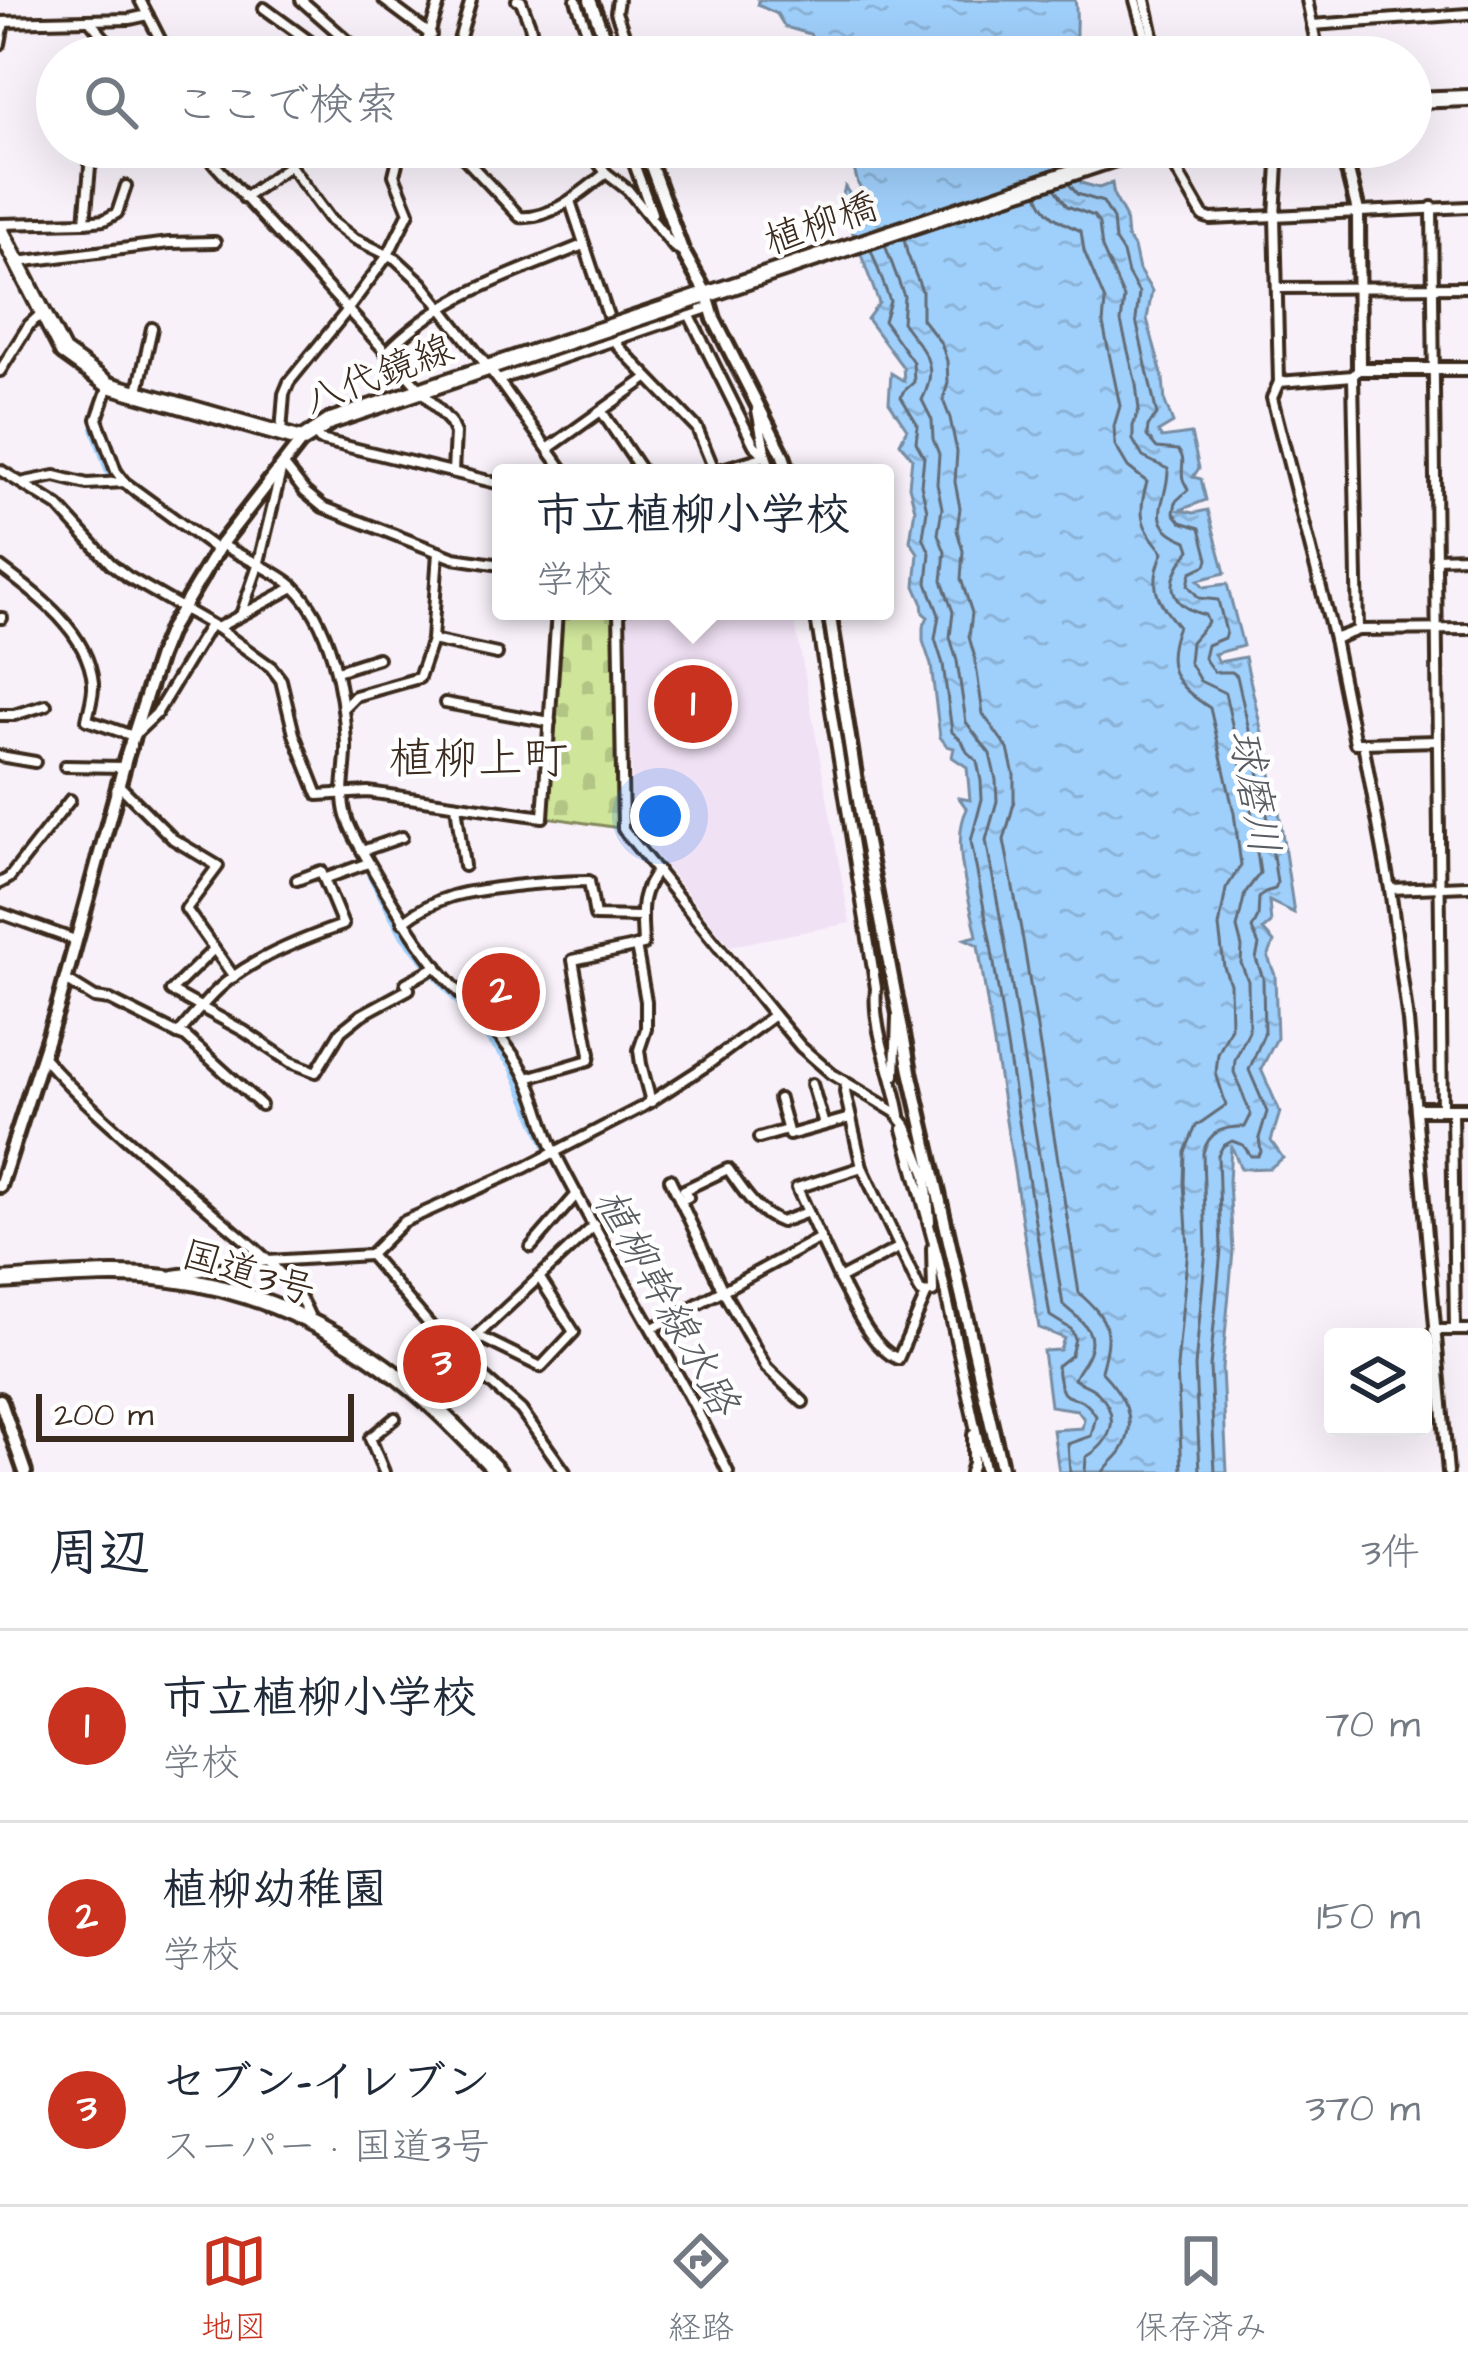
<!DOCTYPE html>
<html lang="ja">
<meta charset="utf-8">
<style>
:root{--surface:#fff;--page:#f2f2f3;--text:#1f2937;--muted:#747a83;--line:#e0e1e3;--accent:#c8321e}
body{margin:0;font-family:"Architects Daughter","Klee One",sans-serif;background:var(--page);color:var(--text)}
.controls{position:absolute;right:36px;bottom:36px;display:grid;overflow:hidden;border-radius:12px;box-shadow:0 12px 48px #0002}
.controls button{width:108px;height:108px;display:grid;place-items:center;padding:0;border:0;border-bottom:3px solid var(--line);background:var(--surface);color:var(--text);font:60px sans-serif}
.scale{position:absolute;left:36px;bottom:30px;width:318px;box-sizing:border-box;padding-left:12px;border:6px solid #3b2a1e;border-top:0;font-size:33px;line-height:42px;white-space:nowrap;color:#3b2a1e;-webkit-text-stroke:9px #fff;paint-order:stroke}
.you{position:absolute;left:660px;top:816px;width:42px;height:42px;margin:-30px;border:9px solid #fff;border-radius:50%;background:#1a73e8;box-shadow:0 0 0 18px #1a73e833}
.badge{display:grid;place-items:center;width:78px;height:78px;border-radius:50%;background:var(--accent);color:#fff;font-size:39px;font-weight:700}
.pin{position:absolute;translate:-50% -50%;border:6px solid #fff;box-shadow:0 3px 12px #0006}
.popup{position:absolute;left:492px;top:464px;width:402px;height:156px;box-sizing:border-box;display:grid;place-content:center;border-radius:12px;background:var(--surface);filter:drop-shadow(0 3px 9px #0005);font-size:39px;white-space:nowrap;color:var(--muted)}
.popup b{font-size:45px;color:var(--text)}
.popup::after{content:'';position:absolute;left:50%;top:100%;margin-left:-24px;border:24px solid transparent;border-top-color:var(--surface)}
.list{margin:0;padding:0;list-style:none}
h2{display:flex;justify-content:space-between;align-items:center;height:156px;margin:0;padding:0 48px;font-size:51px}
h2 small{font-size:39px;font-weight:400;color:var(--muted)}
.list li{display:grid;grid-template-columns:78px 1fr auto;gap:36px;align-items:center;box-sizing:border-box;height:192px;padding:0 48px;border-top:3px solid var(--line)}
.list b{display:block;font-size:45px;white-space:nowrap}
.list p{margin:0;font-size:39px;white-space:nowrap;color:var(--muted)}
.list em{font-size:39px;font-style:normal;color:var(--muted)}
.icon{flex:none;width:66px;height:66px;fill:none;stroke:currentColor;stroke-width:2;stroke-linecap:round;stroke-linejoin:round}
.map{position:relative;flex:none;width:1468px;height:1472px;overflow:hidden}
.search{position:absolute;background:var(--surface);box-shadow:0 12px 48px #0002;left:36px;right:36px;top:36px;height:132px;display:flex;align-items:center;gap:30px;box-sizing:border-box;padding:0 42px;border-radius:66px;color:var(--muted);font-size:45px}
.sheet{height:732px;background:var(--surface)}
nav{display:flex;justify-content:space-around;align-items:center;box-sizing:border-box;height:168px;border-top:3px solid var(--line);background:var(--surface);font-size:33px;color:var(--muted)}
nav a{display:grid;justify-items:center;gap:6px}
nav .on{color:var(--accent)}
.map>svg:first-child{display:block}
.built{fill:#f0e1f4}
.cemetery{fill:url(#cemetery-stones);stroke:#84885c;stroke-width:3}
.water{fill:url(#water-ripples);stroke:#778da3;stroke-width:3}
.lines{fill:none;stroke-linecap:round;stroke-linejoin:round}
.shore{stroke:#636c76;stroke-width:3}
.canal{stroke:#9fcffb;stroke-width:10}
.minor-casing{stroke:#3b2a1e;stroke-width:16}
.tertiary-casing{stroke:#3b2a1e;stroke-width:20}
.primary-casing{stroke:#3b2a1e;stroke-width:22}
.trunk-casing{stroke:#3b2a1e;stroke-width:22}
.minor{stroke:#fff;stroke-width:8}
.tertiary{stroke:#fff;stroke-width:10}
.primary{stroke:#fff;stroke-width:14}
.trunk{stroke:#fff;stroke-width:14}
.primary-bridge-casing{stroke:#3b2a1e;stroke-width:22;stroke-linecap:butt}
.primary-bridge{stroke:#fff;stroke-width:14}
.labels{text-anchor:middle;stroke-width:9;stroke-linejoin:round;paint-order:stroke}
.street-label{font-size:39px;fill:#3b2a1e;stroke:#fff}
.water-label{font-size:42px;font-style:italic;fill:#595c60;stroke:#fff}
.quarter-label{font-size:45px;fill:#3b2a1e;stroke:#fff}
</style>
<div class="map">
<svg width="1468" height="1472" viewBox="0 0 1468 1472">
<defs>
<pattern id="cemetery-stones" width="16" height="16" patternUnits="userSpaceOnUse" patternTransform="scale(3)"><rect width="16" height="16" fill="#cee59a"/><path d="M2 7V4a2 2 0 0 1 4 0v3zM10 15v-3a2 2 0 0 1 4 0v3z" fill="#b2c584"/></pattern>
<pattern id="water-ripples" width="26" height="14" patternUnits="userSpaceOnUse" patternTransform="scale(3)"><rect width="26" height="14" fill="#9fcffb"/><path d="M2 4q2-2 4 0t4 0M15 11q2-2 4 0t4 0" fill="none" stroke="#8ab2d7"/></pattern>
</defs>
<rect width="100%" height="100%" fill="#f8f1fa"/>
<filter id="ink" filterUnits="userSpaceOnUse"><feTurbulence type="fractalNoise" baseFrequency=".00833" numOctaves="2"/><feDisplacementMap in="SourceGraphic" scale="24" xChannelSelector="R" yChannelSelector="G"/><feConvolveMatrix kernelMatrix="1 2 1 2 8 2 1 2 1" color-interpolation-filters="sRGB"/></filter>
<g filter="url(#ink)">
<path class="built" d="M 627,611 L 793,611 L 850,923 L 730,946 L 633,826 Z"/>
<path class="cemetery" d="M 559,611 L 613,611 L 617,668 L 619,828 L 546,817 Z"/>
<g class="water">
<path d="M 758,0 L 1075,0 C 1079,19 1072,40 1080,57 L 820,57 L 810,34 L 785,27 L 777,14 L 758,5 Z"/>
<path d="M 848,147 L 1084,147 L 1078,151 L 1081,183 L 1099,188 L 1112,183 L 1114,196 L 1125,216 L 1127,237 L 1134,247 L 1139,270 L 1152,291 L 1147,319 L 1163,378 L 1165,402 L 1173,423 L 1158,432 L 1162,438 L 1191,434 L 1199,468 L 1193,477 L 1201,479 L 1206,500 L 1180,510 L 1194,513 L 1208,510 L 1225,573 L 1198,580 L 1204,587 L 1227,584 L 1243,646 L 1214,654 L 1219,662 L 1245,657 L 1278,805 L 1294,913 L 1269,901 L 1271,923 L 1263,930 L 1274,942 L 1268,957 L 1275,975 L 1277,1038 L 1261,1069 L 1280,1112 L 1271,1141 L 1283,1158 L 1270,1168 L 1241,1169 L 1231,1145 L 1229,1182 L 1233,1251 L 1222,1368 L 1227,1472 L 1059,1472 L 1053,1430 L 1082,1428 L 1084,1419 L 1077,1410 L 1050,1406 L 1043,1351 L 1060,1350 L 1064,1338 L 1039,1328 L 978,945 L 965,939 L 977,936 C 970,899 950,842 967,809 L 959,798 L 970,800 L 967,767 L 952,757 L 954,748 L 947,746 L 940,737 L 931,665 L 923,641 L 923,627 L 928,617 L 923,613 L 922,602 L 915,586 L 918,553 L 910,541 L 915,509 L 909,486 L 912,458 L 900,443 L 907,429 L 889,402 L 891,373 L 904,381 L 903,367 L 867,319 L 879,303 L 841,201 L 845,187 L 862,213 L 872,208 L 858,184 Z"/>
</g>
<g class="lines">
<g class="shore">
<path d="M 1069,184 L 1077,194 L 1103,202 L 1113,219 L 1115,241 L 1123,253 L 1128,274 L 1139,293 L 1136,320 L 1157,415 L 1148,426 L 1147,436 L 1157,448 L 1178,450 C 1187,460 1180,467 1183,479 C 1184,483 1187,486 1188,490 L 1176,501 L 1174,513 L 1181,522 L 1200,528 L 1208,559 L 1206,565 L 1191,572 L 1188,585 L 1199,598 L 1218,600 L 1226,632 L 1224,638 L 1207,645 L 1204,658 L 1214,672 L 1232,672 L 1237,676 L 1266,807 L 1277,883 L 1275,889 L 1265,892 L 1259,898 L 1258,917 L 1252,929 L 1259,945 L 1256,959 L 1263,978 L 1264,1034 L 1249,1070 L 1267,1112 L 1259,1138 L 1261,1152 L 1258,1156 L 1251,1156 L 1243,1145 L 1232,1141 L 1223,1146 L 1218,1155 L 1221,1250 L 1210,1367 L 1215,1472"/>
<path d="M 1055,188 L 1067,206 L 1094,216 L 1099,224 L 1102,248 L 1124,298 L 1121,322 L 1136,384 L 1139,410 L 1133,426 L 1133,440 L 1143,457 L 1168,469 C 1169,502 1141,523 1187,541 L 1190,550 C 1168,577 1162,604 1205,615 L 1208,622 L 1191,642 L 1189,662 L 1200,681 L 1225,693 L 1251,809 L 1260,873 L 1245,893 L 1237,928 L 1242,947 L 1241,963 L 1248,981 L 1249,1031 L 1235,1060 L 1234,1072 L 1251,1115 L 1245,1127 C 1224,1126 1209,1131 1203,1153 L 1206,1249 L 1195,1367 L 1200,1472"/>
<path d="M 1038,194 C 1046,217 1061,222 1081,231 L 1084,251 L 1105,301 L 1103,324 L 1120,406 L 1114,426 L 1115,445 L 1128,467 L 1147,482 C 1137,515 1141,527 1163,552 C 1149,586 1155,599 1178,626 C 1161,669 1176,686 1210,708 L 1234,813 L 1241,865 L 1226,889 L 1219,927 L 1224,967 L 1230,984 L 1231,1027 L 1218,1054 L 1216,1073 L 1226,1105 L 1196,1126 L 1185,1152 L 1184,1183 L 1188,1248 L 1177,1367 L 1182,1472"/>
<path d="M 904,239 L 907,253 L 922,291 L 922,319 L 941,343 L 947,361 L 948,383 L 943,400 L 950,418 L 957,452 L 955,482 L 960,508 L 957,530 L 963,551 L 961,579 L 972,613 L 969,637 L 975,658 L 983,714 L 1008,749 L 1014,775 L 1014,803 L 1004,840 L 1023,940 L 1079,1293 C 1110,1321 1112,1330 1101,1371 C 1122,1393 1140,1419 1122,1450 C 1117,1458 1108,1464 1103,1472"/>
<path d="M 885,245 L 904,296 L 902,322 C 922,351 941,362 922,400 L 932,420 L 933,439 L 939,454 L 937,484 L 942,508 L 938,534 L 945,552 L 942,581 L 953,612 L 950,637 L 957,661 L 966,722 L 990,754 L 996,780 L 997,801 L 986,840 L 1005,943 L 1063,1305 C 1082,1321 1102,1333 1084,1362 C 1080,1368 1076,1373 1074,1379 C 1081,1384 1091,1386 1098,1393 C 1122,1417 1111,1443 1086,1457 L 1085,1472"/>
<path d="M 871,250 L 890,301 L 884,321 L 913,362 L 914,382 L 903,392 L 901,397 L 918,425 L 916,442 L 924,457 L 921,485 L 927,510 L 923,537 L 930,553 L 927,583 L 939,615 L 935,639 L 943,664 L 952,732 L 962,741 L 967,752 L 977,761 L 981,781 L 982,799 L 971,841 L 991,945 L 1050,1316 L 1071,1329 L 1075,1338 L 1071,1355 L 1057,1366 C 1062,1418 1075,1381 1096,1416 L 1091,1436 L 1068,1444 L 1070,1472"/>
</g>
<g class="canal">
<path d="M 95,428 L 109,470 L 118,482"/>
<path d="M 371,874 L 405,936 L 513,1065 L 547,1145"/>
</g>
<g class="minor-casing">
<g id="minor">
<path d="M 140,0 L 166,51 L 173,57"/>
<path d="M 301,0 L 366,57"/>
<path d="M 384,0 L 431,35"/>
<path d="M 517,0 L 521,1 L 530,25 L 537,57"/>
<path d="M 576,0 L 596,57"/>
<path d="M 618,0 L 616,12 L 632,57"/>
<path d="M 1135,0 L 1151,57"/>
<path d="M 1145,0 L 1155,45 L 1164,57"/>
<path d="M 1307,0 L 1319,57"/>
<path d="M 264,8 L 331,57"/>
<path d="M 90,21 L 120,57"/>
<path d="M 0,22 L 130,19 L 148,15"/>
<path d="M 1312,25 L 1468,14"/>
<path d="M 0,44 L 4,22"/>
<path d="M 457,47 L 471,0"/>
<path d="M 422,57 L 440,0"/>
<path d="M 199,147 L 450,422 L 455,433 L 453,472"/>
<path d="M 272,147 L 280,152 L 331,221 L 353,238 L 396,259 L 422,283 L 498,380 L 565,473"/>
<path d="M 454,147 L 520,217 C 551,220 583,191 606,173 L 628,190 L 674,247 L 680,250"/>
<path d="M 587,147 L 606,173"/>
<path d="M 628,147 L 652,213"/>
<path d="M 1171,147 L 1176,169 L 1203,216 L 1211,219 L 1468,207"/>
<path d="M 1279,147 L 1275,216 L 1279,382 L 1272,398 L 1334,639 L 1355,743 L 1363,743 L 1390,889 L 1408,1021 L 1448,1472"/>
<path d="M 244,198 L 290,165"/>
<path d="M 570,201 L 618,346 L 697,428 L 715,472"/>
<path d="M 1432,207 L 1442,1109"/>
<path d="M 85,222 L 104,220 L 117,213 L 126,186"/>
<path d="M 0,224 L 85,222 L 90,167 L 104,147"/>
<path d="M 18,262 L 169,243 L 215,242"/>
<path d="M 1278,288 L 1468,287"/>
<path d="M 689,314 L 754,445 L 766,456 L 772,473"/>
<path d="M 386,353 C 441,295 511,275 583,245"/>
<path d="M 1359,369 L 1353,376 L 1358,630 L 1468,629"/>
<path d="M 0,371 L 29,325 L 41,314"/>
<path d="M 498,380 L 711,307"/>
<path d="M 1279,382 L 1353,376"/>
<path d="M 109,385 L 97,419 L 116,471 L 124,482 L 217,550"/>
<path d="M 138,391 L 152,328"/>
<path d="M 602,412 L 643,473"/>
<path d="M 281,432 L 284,394 L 289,382 L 346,312 L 388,255 L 409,212 L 394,175 L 401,147"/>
<path d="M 313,432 L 320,440 L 501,484"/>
<path d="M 549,448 L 647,378"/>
<path d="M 283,464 L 305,492 L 323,507 L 454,558 L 501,565"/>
<path d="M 0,470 L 58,506 L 111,564 L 128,577 L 217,628 L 294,587"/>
<path d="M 709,473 L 766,456 L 757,410"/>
<path d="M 25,482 L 55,476 L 87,484 L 124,482"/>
<path d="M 221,544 C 243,558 273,569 292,585 C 331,620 344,694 346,744 C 347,769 339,792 346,816 C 352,836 365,855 375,873 C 395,907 415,940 440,971 C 469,1005 506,1037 526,1076 C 539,1100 543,1128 555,1153 C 609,1261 676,1363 728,1472"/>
<path d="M 1435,558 L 1468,557"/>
<path d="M 0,567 C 38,595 88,632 93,683 C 94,695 89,709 87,720 L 133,736 L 156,714 L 210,625"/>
<path d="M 619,611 L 623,829 L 774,1015"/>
<path d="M 815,611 L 876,988 C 872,1031 893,1072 900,1115"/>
<path d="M 242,612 L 258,566 L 281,471"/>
<path d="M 0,618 L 2,618"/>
<path d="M 217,628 L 271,667 L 281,680 L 294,734 L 318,795 L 368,792 L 543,817 L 557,611"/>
<path d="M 1334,639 L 1358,630"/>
<path d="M 432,640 L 497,654"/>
<path d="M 337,671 L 378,658"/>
<path d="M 445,703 L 550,722"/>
<path d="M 344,707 L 355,696 L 419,678 L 432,640 L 438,552"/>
<path d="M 0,715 L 14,715 L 46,705"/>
<path d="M 1363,743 L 1437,741"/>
<path d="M 0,756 L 35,762"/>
<path d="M 65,766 L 123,767"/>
<path d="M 119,785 L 173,839 L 218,866 L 186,909 L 234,977"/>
<path d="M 456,805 L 464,866"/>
<path d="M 362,851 L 402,837"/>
<path d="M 297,880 L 321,871 L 324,879"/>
<path d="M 0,883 L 9,878 L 70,800"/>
<path d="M 1390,889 L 1468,886"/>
<path d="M 0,913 L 75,940"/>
<path d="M 403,922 C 443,891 474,891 522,885 C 544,883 566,881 589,881 L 595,916 L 642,917"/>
<path d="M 636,946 L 646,1001 L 646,1029 L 639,1050 L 641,1064 L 651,1102"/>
<path d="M 214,949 L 171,991 L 244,1031 L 290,1062 L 316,1072 L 341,1031 L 361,1015 L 409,989 L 406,983 L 437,966"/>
<path d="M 66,980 L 95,998 L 110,1000 L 178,1034 C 193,1017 207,998 224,984 C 254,958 305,938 343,925 L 324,879 L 368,863"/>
<path d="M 178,1034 L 186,1037 L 261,1105"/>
<path d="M 42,1056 C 91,1112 150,1158 206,1207 C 240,1237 297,1277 311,1321"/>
<path d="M 895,1075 L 897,1018"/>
<path d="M 527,1078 L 589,1060 L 590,1054 L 573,960 L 643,945 C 642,913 637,896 658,870"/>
<path d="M 812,1084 L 824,1125"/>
<path d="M 846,1084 L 845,1092 L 862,1167"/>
<path d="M 779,1099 L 789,1135 L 850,1118"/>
<path d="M 1452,1110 L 1455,1330"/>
<path d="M 903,1129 L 938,1258 L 985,1472"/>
<path d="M 759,1138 L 787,1130"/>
<path d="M 926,1175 L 930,1221"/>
<path d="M 670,1179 L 723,1291 L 766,1367 L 803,1402"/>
<path d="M 680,1201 L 688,1197 L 684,1190 L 728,1169 C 743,1190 756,1213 781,1222 L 808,1212"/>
<path d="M 531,1247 L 577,1194"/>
<path d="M 900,1247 L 839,1279 L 797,1188 L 862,1167 L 921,1293 L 933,1292 L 932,1248"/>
<path d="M 370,1255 L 446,1344 L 521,1410 L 565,1472"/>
<path d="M 174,1275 L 268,1261 L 370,1255 L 403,1222 L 526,1167 L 642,1107 L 707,1065 L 774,1015 L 801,1047 L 832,1074 L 895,1112 L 907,1127 L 926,1175 L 934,1173"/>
<path d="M 839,1279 C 853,1304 870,1347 898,1359 L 927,1293"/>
<path d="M 653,1328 L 820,1238"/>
<path d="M 1434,1330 L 1468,1330"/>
<path d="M 478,1336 L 541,1367 L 574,1332 L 539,1277"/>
<path d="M 457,1354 L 595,1225"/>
<path d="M 384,1472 L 370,1438 L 395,1418"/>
<path d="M 970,1472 L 973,1463 L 973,1435"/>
</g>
</g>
<g class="tertiary-casing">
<g id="tertiary">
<path d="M 590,0 L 612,57"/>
<path d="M 644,147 L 682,250 L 707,295 L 714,319 L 782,453 L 789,473"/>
<path d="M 1342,147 L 1358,211 L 1359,369 L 1468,369"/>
<path d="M 829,611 L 864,832 L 910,1071 L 1002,1472"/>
<path d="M 1417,1109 L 1468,1109"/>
<path d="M 0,1186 L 58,1007 L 126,758 L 159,656 L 170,629 L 221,544 L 302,440"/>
<path d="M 0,1400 L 25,1472"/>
</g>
</g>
<g class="primary-casing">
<g id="primary">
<path d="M 1411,100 L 1468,98"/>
<path d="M 0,229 L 63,352 L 109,385 L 302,440 L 331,421 L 517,358"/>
<path d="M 694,299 L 1148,147"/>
</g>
</g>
<g class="trunk-casing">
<path id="trunk" d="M 0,1281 C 55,1278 110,1271 165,1278 C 263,1289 354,1336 427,1401 C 452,1423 475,1448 498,1472"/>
</g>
<use href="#minor" class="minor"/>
<use href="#tertiary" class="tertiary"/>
<use href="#primary" class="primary"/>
<use href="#trunk" class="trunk"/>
<g class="primary-bridge-casing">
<path id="primary-bridge" d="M 517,358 L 694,299"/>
</g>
<use href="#primary-bridge" class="primary-bridge"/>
</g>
</g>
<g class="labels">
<g class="street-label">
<text transform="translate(820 222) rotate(-19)" y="14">植柳橋</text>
<text transform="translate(378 373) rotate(-21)" y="14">八代鏡線</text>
<text transform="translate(249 1271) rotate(17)" y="14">国道3号</text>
</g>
<g class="water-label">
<text transform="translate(1256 791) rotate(80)" y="15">球磨川</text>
<text transform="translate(668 1301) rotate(61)" y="15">植柳幹線水路</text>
</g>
<g class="quarter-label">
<text x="478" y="773">植柳上町</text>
</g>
</g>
</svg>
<div class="controls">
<button><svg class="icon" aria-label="layers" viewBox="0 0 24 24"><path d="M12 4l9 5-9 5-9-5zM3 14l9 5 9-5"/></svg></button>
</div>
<div class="scale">200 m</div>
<div class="you"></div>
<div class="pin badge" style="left:693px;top:704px">1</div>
<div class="popup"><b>市立植柳小学校</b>学校</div>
<div class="pin badge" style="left:501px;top:992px">2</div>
<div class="pin badge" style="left:442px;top:1364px">3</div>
<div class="search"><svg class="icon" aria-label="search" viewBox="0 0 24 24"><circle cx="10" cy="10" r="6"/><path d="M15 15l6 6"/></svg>ここで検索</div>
</div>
<section class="sheet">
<h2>周辺<small>3件</small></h2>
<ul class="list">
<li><span class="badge">1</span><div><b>市立植柳小学校</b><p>学校</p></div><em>70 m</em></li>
<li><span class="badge">2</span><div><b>植柳幼稚園</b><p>学校</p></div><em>150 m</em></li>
<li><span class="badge">3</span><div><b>セブン-イレブン</b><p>スーパー · 国道3号</p></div><em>370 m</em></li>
</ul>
</section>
<nav>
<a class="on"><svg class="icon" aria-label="map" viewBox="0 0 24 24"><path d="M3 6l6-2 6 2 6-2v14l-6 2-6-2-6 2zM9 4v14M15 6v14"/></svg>地図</a>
<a><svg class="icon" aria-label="directions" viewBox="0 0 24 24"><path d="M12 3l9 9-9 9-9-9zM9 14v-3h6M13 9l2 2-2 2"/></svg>経路</a>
<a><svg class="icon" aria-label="saved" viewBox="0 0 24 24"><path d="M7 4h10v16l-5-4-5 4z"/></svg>保存済み</a>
</nav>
